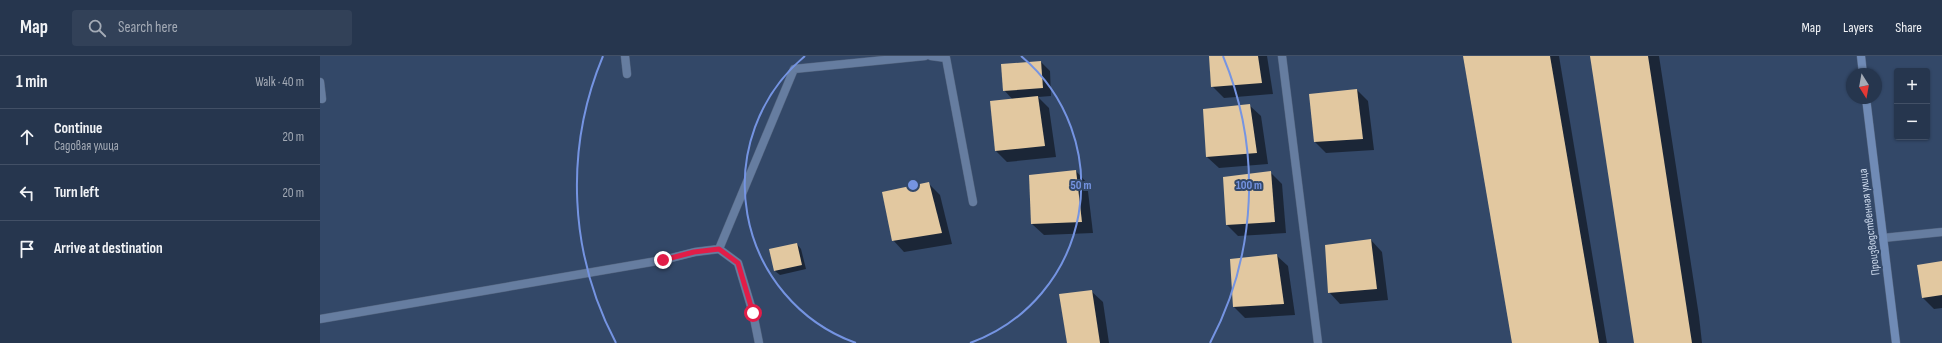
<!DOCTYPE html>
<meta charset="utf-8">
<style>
:root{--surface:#26364e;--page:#324158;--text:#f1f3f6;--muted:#a4abb6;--line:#425066}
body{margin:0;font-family:"Sofia Sans Condensed",sans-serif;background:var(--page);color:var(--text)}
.controls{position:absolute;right:12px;top:12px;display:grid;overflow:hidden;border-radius:4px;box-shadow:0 1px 3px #0004}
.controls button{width:36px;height:36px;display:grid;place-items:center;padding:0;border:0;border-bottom:1px solid var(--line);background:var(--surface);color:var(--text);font:20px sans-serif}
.compass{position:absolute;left:1526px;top:12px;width:36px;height:36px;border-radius:50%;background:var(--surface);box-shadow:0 1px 3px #0004;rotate:169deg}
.stop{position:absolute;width:12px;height:12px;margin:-9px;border:3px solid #e11d48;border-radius:50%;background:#fff}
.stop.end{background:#e11d48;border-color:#fff;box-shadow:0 1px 4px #0008}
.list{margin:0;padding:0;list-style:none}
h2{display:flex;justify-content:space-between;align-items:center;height:52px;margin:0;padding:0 16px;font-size:17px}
h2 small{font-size:13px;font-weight:400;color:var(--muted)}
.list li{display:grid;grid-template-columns:26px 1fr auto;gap:12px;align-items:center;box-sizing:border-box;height:56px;padding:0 16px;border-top:1px solid var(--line)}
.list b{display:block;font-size:15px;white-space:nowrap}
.list p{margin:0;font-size:13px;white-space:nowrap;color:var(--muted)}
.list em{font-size:13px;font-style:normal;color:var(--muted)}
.icon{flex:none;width:22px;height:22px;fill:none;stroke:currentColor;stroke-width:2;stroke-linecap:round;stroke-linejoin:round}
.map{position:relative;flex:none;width:1622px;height:287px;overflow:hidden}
header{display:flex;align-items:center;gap:24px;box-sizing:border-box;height:56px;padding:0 20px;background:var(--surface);border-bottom:1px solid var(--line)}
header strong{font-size:19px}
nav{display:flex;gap:22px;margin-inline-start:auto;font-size:14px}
.search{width:280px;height:36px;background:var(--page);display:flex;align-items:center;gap:10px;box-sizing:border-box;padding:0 14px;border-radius:4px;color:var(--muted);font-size:15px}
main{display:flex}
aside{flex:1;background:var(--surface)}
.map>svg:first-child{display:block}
.shadow{fill:#0007}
.building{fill:#e2c8a0}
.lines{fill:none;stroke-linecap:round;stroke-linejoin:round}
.lane-casing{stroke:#53647f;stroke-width:9}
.street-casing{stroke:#53647f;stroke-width:9}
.secondary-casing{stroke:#53647f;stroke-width:9}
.lane{stroke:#667da0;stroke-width:8}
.street{stroke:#667da0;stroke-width:8}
.secondary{stroke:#708bb6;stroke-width:8}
.route{stroke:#e11d48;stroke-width:5}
.ring{fill:none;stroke:#7594e2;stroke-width:2}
.labels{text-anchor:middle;stroke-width:4;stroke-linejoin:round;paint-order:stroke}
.street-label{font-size:12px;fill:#cddaed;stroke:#334868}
.centre{fill:#7594e2;stroke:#334868;stroke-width:2}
.ring-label{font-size:12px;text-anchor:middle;font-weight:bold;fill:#7594e2;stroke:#334868;stroke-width:4;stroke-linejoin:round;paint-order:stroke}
</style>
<header>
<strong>Map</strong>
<div class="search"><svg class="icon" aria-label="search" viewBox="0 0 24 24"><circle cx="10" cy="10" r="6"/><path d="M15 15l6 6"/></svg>Search here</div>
<nav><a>Map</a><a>Layers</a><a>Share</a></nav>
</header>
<main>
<aside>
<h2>1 min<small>Walk · 40 m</small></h2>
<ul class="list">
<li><svg class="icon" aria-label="ahead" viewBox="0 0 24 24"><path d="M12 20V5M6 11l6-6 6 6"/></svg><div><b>Continue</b><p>Садовая улица</p></div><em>20 m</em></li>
<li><svg class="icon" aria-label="left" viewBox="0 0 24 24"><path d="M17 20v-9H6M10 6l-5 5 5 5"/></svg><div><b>Turn left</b></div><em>20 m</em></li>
<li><svg class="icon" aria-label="arrive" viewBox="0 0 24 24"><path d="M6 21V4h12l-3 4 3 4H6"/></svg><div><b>Arrive at destination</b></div></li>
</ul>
</aside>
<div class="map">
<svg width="1622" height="287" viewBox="0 0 1622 287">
<rect width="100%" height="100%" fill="#334868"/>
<g class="shadow">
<path d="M 890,0 L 947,0 L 953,38 L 904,42 L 892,30 Z"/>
<path d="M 1144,0 L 1239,0 L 1287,287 L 1193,287 Z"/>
<path d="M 1271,0 L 1339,0 L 1379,260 L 1382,287 L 1315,287 Z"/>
<path d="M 721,6 L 730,15 L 731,40 L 718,41 L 729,52 L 736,101 L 687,106 L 676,95 L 671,46 L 693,44 L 684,34 Z"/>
<path d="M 1037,34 L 1048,45 L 1054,94 L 1006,97 L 995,86 Z"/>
<path d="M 929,49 L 941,60 L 948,108 L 899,112 L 887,101 Z"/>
<path d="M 756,115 L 767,127 L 773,177 L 724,179 L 712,168 Z"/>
<path d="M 950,116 L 962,128 L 966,177 L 918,180 L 907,169 Z"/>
<path d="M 609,128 L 620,139 L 632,188 L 584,196 L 573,184 Z"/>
<path d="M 1051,184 L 1062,196 L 1068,244 L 1020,248 L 1009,236 Z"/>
<path d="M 477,188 L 481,193 L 486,213 L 460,219 L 455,215 L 450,194 Z"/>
<path d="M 956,199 L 968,210 L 975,259 L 925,262 L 914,251 L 911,204 Z"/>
<path d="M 1622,206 L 1622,252 L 1614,253 L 1603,242 Z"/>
<path d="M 771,235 L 783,246 L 789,287 L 748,287 Z"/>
</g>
<g class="building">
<path d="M 889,0 L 938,0 L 942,27 L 891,31 Z"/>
<path d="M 1143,0 L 1230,0 L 1279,287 L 1192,287 Z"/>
<path d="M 1270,0 L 1328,0 L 1372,287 L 1314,287 Z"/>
<path d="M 721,5 L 723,32 L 683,35 L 681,8 Z"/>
<path d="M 1037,33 L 1043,83 L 994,86 L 989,38 Z"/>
<path d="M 718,40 L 725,90 L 675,95 L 670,45 Z"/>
<path d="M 930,48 L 937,97 L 886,101 L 883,53 Z"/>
<path d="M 756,114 L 762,166 L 711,168 L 709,119 Z"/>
<path d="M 951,115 L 955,166 L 906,169 L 903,121 Z"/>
<path d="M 609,126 L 622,177 L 572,185 L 562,136 Z"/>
<path d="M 1051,183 L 1057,233 L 1008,237 L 1005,189 Z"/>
<path d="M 477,187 L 482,209 L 454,215 L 449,193 Z"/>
<path d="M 957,198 L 964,248 L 913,251 L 910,203 Z"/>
<path d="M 1622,205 L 1622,239 L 1602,242 L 1597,209 Z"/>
<path d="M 772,234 L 780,287 L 747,287 L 739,238 Z"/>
</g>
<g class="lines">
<g class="lane-casing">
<g id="lane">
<path d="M 611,0 L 626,2 L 653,146"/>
<path d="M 1563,182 L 1622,176"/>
</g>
</g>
<g class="street-casing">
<g id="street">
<path d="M 305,0 L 307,18"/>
<path d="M 962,0 L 998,287"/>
<path d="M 0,26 L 2,43"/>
<path d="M 399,193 L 418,207 L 433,257 L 439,287"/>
<path d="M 0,263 L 343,204 L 375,196 L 399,193 L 474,13 L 605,0"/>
</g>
</g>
<g class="secondary-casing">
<g id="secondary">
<path d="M 1541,0 L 1543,18"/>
<path d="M 1546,42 L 1576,287"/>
</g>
</g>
<use href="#lane" class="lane"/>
<use href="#street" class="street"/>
<use href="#secondary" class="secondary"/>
</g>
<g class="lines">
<path class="route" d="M 343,204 L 374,196 L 399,193 L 418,207 L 433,257"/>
</g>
<g class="ring">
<path d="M536 287A168 168 0 0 1 485 0M701 0A168 168 0 0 1 650 287"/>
<path d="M296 287A336 336 0 0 1 283 0M903 0A336 336 0 0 1 890 287"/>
</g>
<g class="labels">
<g class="street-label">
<text transform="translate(1549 166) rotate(-97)" y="4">Производственная улица</text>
</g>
</g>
<circle cx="593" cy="129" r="6" class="centre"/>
<g class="ring-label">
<text x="761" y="133">50 m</text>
<text x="929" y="133">100 m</text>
</g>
</svg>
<div class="controls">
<button>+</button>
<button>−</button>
</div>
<svg class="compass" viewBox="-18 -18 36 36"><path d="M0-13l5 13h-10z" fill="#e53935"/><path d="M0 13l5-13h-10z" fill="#a4abb6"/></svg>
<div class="stop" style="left:433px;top:257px"></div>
<div class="stop end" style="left:343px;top:204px"></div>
</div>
</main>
